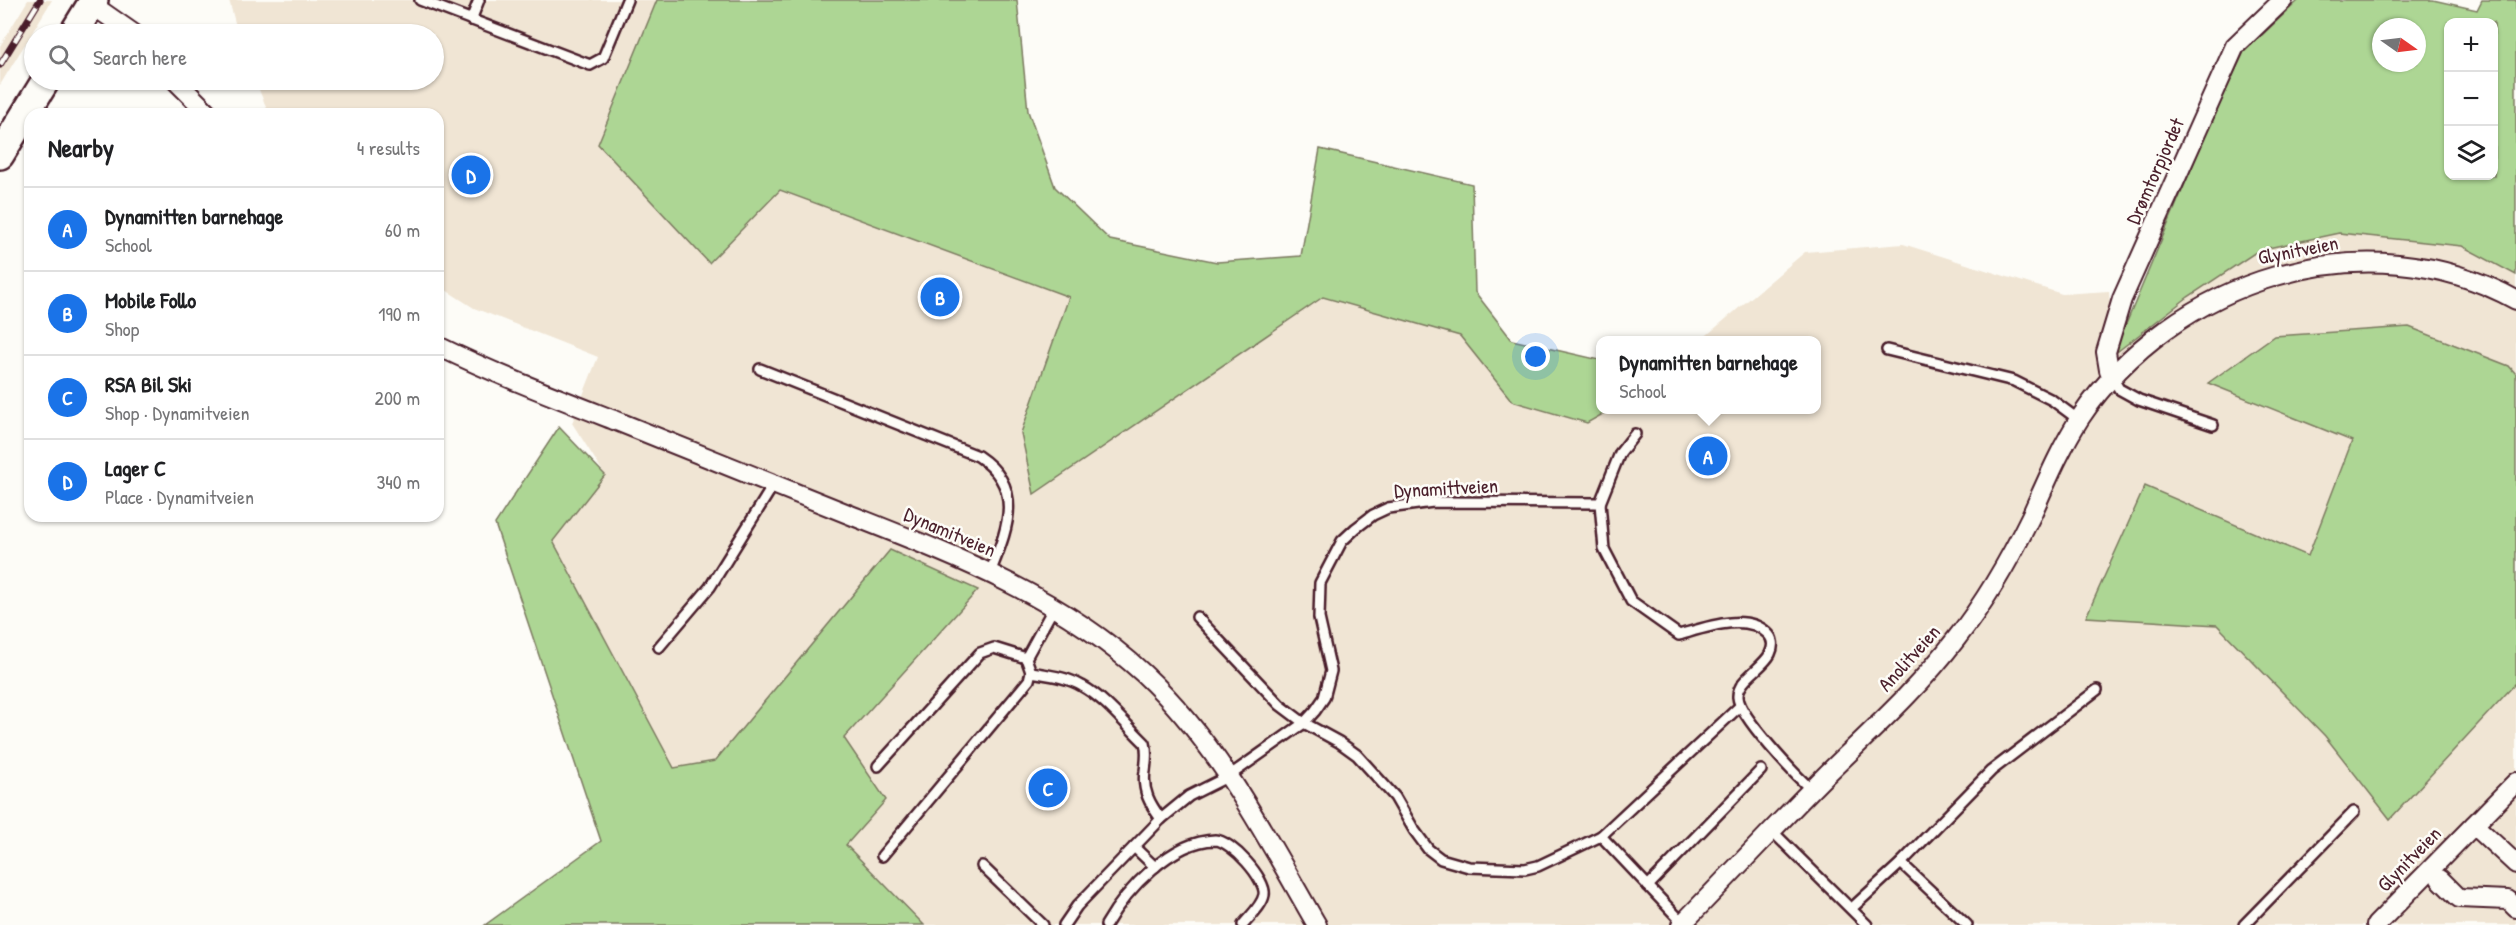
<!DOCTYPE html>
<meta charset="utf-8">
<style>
:root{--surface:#fff;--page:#f2f2f2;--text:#202124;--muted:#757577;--line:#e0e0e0;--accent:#1a73e8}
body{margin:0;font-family:"Patrick Hand",sans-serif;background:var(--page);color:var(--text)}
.controls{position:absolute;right:18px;top:18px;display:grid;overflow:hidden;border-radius:12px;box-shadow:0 2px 4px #0004}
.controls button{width:54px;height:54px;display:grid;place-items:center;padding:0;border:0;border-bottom:2px solid var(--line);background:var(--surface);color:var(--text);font:30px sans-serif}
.compass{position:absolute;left:2372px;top:18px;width:54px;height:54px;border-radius:50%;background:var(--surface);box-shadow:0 2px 4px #0004;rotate:104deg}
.you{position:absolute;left:1536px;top:357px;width:21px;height:21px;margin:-15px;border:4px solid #fff;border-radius:50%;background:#1a73e8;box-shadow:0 0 0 9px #1a73e833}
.badge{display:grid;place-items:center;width:39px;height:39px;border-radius:50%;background:var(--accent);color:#fff;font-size:20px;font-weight:700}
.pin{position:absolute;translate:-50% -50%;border:3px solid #fff;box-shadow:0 2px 6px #0006}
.popup{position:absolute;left:1596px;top:336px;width:225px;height:78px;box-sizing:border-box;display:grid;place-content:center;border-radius:12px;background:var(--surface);filter:drop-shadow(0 2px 4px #0005);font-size:20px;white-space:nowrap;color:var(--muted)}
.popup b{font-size:22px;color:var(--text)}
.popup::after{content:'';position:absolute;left:50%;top:100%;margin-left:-12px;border:12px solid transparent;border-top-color:var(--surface)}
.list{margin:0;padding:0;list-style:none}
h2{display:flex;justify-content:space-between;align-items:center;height:78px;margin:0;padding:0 24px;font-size:26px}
h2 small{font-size:20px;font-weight:400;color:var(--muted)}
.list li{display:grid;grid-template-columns:39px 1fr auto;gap:18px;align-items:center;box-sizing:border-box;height:84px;padding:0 24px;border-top:2px solid var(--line)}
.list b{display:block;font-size:22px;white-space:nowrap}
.list p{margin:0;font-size:20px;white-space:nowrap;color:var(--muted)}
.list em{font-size:20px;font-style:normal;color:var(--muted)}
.icon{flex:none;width:33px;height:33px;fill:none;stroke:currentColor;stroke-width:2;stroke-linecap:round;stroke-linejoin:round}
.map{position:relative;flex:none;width:2516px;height:925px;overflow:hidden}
.search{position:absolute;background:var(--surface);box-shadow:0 2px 4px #0004;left:24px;top:24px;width:420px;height:66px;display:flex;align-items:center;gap:15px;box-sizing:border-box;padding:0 21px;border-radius:33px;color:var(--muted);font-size:22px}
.panel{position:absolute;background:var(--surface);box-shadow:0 2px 4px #0004;left:24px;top:108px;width:420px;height:414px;border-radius:18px}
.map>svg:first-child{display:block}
.built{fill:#f0e5d4}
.green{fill:#add694;stroke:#7c7a60;stroke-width:1.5;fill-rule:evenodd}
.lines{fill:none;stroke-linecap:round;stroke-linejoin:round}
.lane-casing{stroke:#4a1f2b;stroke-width:14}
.street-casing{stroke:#4a1f2b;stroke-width:22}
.secondary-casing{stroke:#4a1f2b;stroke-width:32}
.lane{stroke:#fdfcf7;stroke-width:9}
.street{stroke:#fdfcf7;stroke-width:18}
.secondary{stroke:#fdfcf7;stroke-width:27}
.rail-casing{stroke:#4a1f2b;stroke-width:7}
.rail{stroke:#fdfcf7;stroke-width:4.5;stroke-dasharray:14;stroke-linecap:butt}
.labels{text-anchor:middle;stroke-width:5;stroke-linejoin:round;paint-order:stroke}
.street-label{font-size:20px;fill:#4a1f2b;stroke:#fdfcf7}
</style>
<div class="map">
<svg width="2516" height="925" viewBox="0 0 2516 925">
<rect width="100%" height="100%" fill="#fdfcf7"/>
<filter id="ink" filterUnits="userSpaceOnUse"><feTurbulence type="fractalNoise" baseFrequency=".0167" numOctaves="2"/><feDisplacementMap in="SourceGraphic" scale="12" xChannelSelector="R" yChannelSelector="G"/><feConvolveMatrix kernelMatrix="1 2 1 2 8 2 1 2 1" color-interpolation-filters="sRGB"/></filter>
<g filter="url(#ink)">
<g class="built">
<path d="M 28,0 L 52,0 L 0,85 L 0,46 Z"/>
<path d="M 229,0 L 657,0 L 598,144 L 710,263 L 779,190 L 1070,297 L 1021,433 L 1034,494 L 1323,297 L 1460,336 L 1512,401 L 1587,423 L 1610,410 L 1816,410 L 1816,340 L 1701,340 L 1805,252 L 1903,244 L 2062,294 L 2109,291 L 2113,354 L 2188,297 L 2259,250 L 2339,233 L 2462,246 L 2516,275 L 2516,925 L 924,925 L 846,845 L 885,800 L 844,738 L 978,590 L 890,550 L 715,761 L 674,768 L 553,541 L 605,475 L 572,423 L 598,357 L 474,308 L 438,285 L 438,114 L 269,114 L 255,80 L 434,80 L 434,34 L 238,34 Z"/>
</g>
<g class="green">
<path d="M 657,0 L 1017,0 L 1028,111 L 1055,187 L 1110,240 L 1217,262 L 1301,256 L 1320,149 L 1472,184 L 1475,292 L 1512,340 L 1600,360 L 1600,410 L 1610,410 L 1587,423 L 1512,401 L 1460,336 L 1323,297 L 1034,494 L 1021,433 L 1069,297 L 780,190 L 709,263 L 598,144 Z"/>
<path d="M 2299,0 L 2433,0 L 2477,10 L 2482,0 L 2516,0 L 2516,275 L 2462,246 L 2339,233 L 2259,250 L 2188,297 L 2113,355 L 2208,129 L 2244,52 ZM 2448,22 L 2494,22 L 2494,176 L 2448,176 ZM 2381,27 L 2417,27 L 2417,63 L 2381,63 Z"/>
<path d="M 2409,327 L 2509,366 L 2516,374 L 2516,683 L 2390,819 L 2325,736 L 2217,625 L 2086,617 L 2145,486 L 2308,556 L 2352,441 L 2208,383 L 2274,336 Z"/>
<path d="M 559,427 L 605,475 L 553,541 L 674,768 L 715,761 L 890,550 L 978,590 L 844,738 L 886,800 L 846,845 L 924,925 L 485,925 L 601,841 L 495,524 Z"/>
</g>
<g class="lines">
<g class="lane-casing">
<g id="lane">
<path d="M 420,0 L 590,65 L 603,58 L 627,0"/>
<path d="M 471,20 L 479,0"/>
<path d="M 1887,350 L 2014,381 L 2052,400 L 2079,420"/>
<path d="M 760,369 L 978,456 C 1026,488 1007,529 990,573"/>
<path d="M 2112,377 L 2119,389 L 2139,400 L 2213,425"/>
<path d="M 1600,503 L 1620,453 L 1635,434"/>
<path d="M 1197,617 L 1280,705 L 1304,723 L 1339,742 L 1357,755 L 1395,797 L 1414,830 L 1428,849 L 1441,859 L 1469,867 L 1525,869 L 1538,866 L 1601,836 L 1683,923"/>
<path d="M 659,647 L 710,587 L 774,484"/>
<path d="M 1031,672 C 1048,675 1067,677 1082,686 C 1106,699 1125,724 1145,743 C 1148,753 1146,761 1145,771 C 1142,791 1150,804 1161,819"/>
<path d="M 878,766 L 980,653 L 994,648 L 1026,658"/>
<path d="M 1772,831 L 1867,925"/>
<path d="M 1601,836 L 1740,706"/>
<path d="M 1134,847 L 1155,867"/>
<path d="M 882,856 L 1029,680 L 1031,672 L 1026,658 L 1054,607"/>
<path d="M 1901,863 L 1967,925"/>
<path d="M 982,866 L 1043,925"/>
<path d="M 1648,886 L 1761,770"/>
<path d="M 1852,908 L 1901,863 L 1991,771 L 2097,690"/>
<path d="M 1064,925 L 1077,906 L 1161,819 L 1189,796 L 1229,776 L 1304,723 L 1315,711 L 1324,698 L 1331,671 L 1319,618 L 1320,583 L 1342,541 L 1356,528 L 1373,515 L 1388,508 L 1433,502 L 1600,503 L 1604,549 L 1631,601 L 1679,635 C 1704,628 1746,612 1767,633 C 1773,638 1774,646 1770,654 C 1763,668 1737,680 1738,697 C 1739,716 1796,776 1812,790"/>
<path d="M 1106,925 C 1126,890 1171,841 1215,840 C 1231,840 1267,880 1264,895 C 1262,906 1249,917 1243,925"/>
<path d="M 2244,925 L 2354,812"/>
</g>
</g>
<g class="street-casing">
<g id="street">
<path d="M 91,4 L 134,34"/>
<path d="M 175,80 L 209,114"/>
<path d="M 438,346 C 495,374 555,397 614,420 C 694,452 774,484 853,516 C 957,557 1061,597 1144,674 C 1219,744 1266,837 1317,925"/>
<path d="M 2112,377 L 2109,370 L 2106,352 L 2122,299 L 2235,46 L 2283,0"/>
<path d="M 2474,825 L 2516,864"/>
<path d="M 2440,879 L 2459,898 L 2508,900 L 2516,908"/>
<path d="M 1681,925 C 1729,876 1776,825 1825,776 C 1870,732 1918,689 1956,639 C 1986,601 2010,559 2031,516 C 2046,483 2060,449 2080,418 C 2173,279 2366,217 2516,300"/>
<path d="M 2376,925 L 2516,782"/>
</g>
</g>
<g class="secondary-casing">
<g id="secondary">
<path d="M 73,34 L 94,0"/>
<path d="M 0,155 L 46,80"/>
</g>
</g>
<use href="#lane" class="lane"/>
<use href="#street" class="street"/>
<use href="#secondary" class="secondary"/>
<g class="rail-casing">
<path id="rail" d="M 0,65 L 40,0"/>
</g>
<use href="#rail" class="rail"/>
</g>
</g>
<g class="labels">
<g class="street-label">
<text transform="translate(2155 171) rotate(-66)" y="7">Drømtorpjordet</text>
<text transform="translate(2298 250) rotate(-11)" y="7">Glynitveien</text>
<text transform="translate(1446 488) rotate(-3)" y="7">Dynamittveien</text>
<text transform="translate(950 532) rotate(23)" y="7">Dynamitveien</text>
<text transform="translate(1909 658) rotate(-48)" y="7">Anolitveien</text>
<text transform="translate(2409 859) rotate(-46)" y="7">Glynitveien</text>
</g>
</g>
</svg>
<div class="controls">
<button>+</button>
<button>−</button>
<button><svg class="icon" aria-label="layers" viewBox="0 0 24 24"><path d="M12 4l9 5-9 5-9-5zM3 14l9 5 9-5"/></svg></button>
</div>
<svg class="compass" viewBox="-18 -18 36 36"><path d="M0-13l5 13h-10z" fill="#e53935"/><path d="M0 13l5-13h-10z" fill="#757577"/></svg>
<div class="you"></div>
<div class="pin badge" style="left:1708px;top:456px">A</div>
<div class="popup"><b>Dynamitten barnehage</b>School</div>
<div class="pin badge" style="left:940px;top:297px">B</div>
<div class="pin badge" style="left:1048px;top:788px">C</div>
<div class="pin badge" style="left:471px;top:175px">D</div>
<div class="search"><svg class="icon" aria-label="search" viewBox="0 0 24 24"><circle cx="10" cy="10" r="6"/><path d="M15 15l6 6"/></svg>Search here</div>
<section class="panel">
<h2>Nearby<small>4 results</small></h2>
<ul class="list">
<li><span class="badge">A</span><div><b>Dynamitten barnehage</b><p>School</p></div><em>60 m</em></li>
<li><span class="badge">B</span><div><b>Mobile Follo</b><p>Shop</p></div><em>190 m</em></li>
<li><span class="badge">C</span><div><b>RSA Bil Ski</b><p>Shop · Dynamitveien</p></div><em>200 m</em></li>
<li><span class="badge">D</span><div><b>Lager C</b><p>Place · Dynamitveien</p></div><em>340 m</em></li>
</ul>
</section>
</div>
